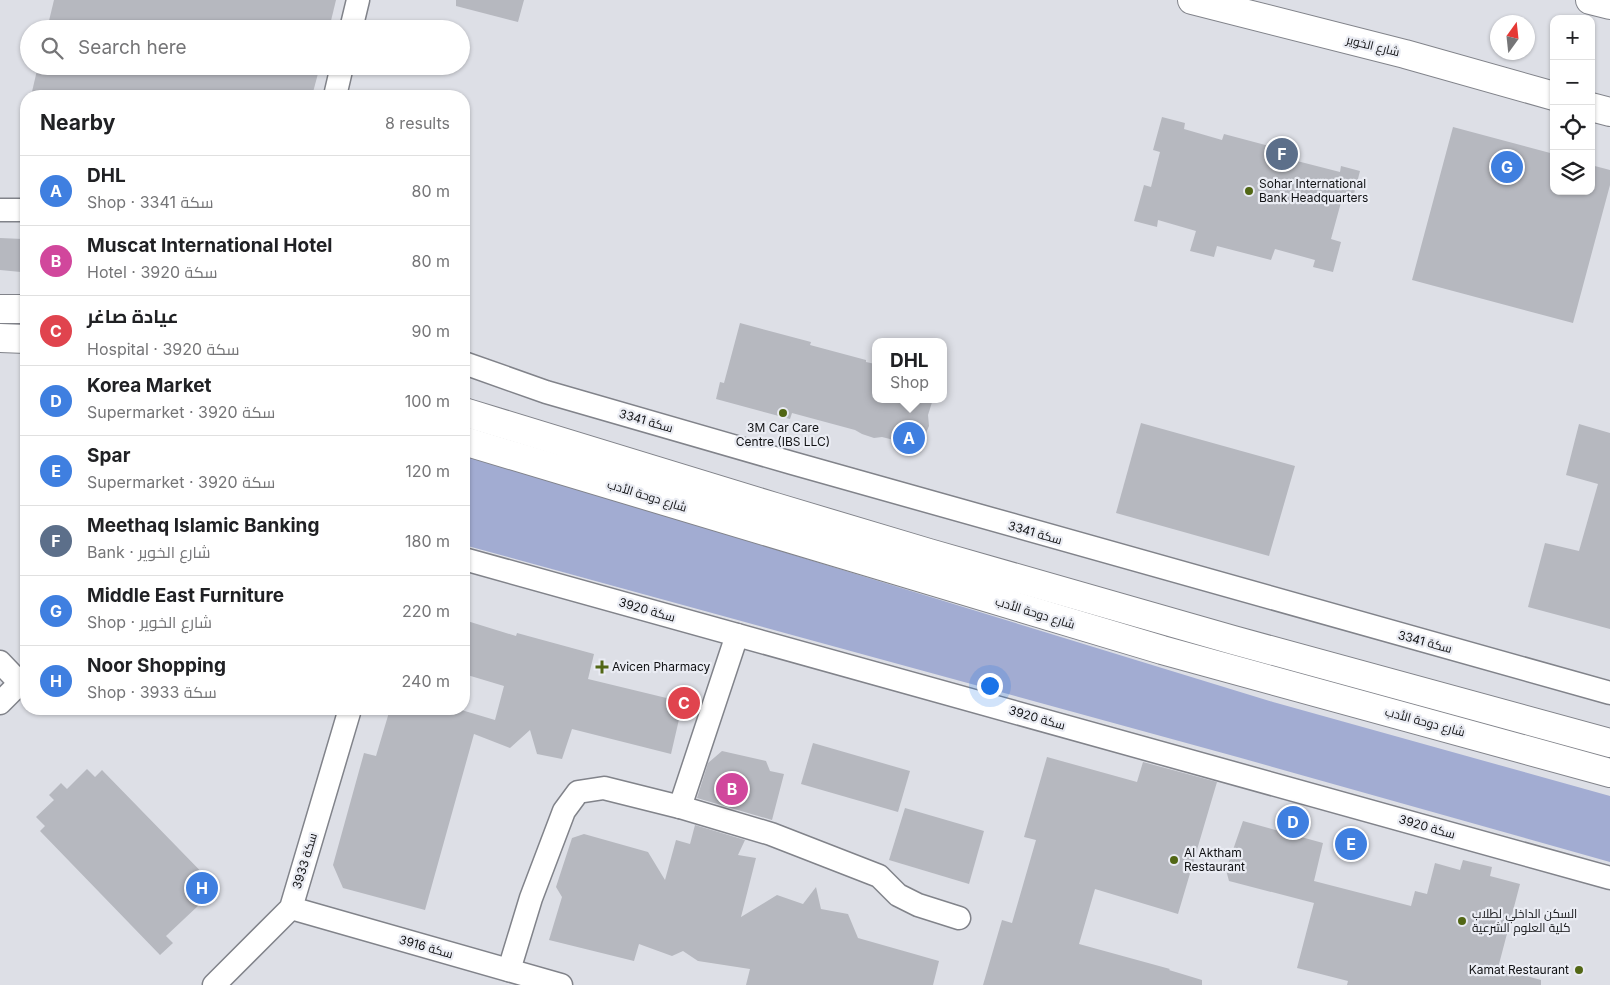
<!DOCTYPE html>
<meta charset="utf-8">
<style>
:root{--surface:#fff;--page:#f2f2f2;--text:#202124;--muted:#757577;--line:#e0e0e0;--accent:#7c3aed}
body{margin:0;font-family:Inter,Cairo,sans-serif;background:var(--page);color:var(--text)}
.controls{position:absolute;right:15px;top:15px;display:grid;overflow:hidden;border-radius:10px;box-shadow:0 1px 4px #0004}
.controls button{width:45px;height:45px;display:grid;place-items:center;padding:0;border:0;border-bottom:1px solid var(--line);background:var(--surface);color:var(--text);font:25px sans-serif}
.compass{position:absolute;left:1490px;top:15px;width:45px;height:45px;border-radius:50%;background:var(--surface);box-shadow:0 1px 4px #0004;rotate:15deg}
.you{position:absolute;left:989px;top:685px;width:18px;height:18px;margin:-12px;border:4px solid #fff;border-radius:50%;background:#1a73e8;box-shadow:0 0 0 8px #1a73e833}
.badge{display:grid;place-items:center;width:32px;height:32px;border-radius:50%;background:var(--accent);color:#fff;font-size:16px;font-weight:700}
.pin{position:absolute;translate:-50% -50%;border:2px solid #fff;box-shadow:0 1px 5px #0006}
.popup{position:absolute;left:872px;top:338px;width:75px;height:65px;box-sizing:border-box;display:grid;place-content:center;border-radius:10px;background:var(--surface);filter:drop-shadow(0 1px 4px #0005);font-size:16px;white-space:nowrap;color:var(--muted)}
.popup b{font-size:19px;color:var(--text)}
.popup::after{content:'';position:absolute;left:50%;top:100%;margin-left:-10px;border:10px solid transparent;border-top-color:var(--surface)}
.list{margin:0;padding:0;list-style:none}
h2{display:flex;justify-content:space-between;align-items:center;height:65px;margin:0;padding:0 20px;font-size:21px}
h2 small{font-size:16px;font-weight:400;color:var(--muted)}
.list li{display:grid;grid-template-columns:32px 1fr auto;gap:15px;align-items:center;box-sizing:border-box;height:70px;padding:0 20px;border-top:1px solid var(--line)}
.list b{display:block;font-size:19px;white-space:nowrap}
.list p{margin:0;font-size:16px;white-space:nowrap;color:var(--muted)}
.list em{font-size:16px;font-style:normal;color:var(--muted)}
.icon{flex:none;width:28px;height:28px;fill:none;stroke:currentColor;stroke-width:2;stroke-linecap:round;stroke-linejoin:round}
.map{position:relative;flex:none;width:1610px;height:985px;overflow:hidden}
.search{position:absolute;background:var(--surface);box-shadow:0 1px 4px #0004;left:20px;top:20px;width:450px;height:55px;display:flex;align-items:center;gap:12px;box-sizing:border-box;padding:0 18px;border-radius:28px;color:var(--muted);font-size:19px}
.panel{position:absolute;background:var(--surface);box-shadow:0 1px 4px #0004;left:20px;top:90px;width:450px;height:625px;border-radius:20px}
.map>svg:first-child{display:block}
.green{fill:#a2acd2}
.building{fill:#b6b8bf}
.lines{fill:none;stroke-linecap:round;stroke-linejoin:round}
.street-casing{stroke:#81838a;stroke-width:25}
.secondary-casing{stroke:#81838a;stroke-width:30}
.highway-casing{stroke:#81838a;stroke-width:30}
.street{stroke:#fff;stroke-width:22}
.secondary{stroke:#fff;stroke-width:28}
.highway{stroke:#fff;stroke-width:28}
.poi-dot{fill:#526715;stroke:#eaecf3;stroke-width:2}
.labels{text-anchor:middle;stroke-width:4.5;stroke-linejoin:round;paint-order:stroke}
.street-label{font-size:12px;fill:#101113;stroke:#eaecf3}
.poi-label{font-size:12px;fill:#101113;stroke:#eaecf3;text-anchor:start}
</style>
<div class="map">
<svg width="1610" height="985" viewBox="0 0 1610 985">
<rect width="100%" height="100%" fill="#dddfe6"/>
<path class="green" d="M 464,454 L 1273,702 L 1610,796 L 1610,862 L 1241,758 L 464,545 Z"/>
<g class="building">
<path d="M 54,0 L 336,0 L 329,29 L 47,29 Z"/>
<path d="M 456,0 L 524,0 L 518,22 L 456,6 Z"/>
<path d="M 38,66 L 320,66 L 312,96 L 31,96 Z"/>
<path d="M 1162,117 L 1185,123 L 1184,129 L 1222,140 L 1224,134 L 1299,154 L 1297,161 L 1340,172 L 1341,166 L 1360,171 L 1353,198 L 1343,195 L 1331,239 L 1341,242 L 1333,272 L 1313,267 L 1315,260 L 1275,249 L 1271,260 L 1217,246 L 1214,257 L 1190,251 L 1196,231 L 1158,220 L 1157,227 L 1134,221 L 1144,185 L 1151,187 L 1160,152 L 1153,150 Z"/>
<path d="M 1453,127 L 1554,154 L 1554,191 L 1591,191 L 1591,165 L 1610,170 L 1610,185 L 1573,323 L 1412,280 Z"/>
<path d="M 0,238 L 23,239 L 21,272 L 0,270 Z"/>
<path d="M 740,323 L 811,342 L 810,345 L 866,360 L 866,362 L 875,364 L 875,399 L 933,399 L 928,415 L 929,426 L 926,433 L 922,434 L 918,446 L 882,437 L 874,438 L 862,434 L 855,430 L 792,413 L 790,419 L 716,399 L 720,382 L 724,383 Z"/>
<path d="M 1141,423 L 1295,466 L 1269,556 L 1116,513 Z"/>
<path d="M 1579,424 L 1610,433 L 1610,629 L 1528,607 L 1545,543 L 1579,551 L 1598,484 L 1566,475 Z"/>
<path d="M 464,620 L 516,636 L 517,633 L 594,654 L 588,679 L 683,702 L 671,754 L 572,729 L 562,759 L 537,754 L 530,730 L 510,748 L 474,734 L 425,910 L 343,888 L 333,865 L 364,753 L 376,756 L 390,709 L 458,709 L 495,720 L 504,686 L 464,674 Z"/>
<path d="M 813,743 L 910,771 L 898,812 L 801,784 Z"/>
<path d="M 722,751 L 766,761 L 770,771 L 784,774 L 772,820 L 697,798 L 708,763 Z"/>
<path d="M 1047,757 L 1137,782 L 1143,762 L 1217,782 L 1178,914 L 1095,889 L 1079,944 L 1170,969 L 1169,970 L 1202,980 L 1202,985 L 983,985 L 1002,920 L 1012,923 L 1036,840 L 1024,837 Z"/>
<path d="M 87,769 L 95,777 L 102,770 L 217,888 L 166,936 L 173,943 L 160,955 L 40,831 L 45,826 L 36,817 L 54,800 L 49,795 L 61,783 L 67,789 Z"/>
<path d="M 905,808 L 984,831 L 969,884 L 889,860 Z"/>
<path d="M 1243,821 L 1323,843 L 1314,881 L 1411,906 L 1415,891 L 1427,894 L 1435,863 L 1460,870 L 1463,860 L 1492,867 L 1490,876 L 1520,884 L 1498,968 L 1541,980 L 1541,985 L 1347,985 L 1348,981 L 1297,968 L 1314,903 L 1229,881 L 1226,870 Z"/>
<path d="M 695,825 L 745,840 L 738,855 L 756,858 L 741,917 L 777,895 L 803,904 L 816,887 L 821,909 L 848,914 L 858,938 L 939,961 L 933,985 L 746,985 L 750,969 L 698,961 L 683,951 L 672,956 L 639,944 L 634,961 L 549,940 L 562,897 L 556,887 L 572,838 L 584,834 L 648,852 L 665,880 L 676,840 L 690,844 Z"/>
</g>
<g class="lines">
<g class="street-casing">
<g id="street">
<path d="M 351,29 L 358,0"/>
<path d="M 335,96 L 342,66"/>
<path d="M 0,210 L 26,210"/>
<path d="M 464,363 L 546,392 L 792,463 L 1610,693"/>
<path d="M 464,559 L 1610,878"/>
<path d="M 0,662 L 20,683"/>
<path d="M 0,703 L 26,677"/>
<path d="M 680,807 L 771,834 L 879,876 L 898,895 L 918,905 L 959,918"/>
<path d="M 291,908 L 561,985"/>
<path d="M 509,970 L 531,898 L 564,811 L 578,792 L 604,788 L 680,807 L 737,635"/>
<path d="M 214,985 L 291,908 L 350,709"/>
</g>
</g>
<g class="secondary-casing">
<g id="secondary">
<path d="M 1192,0 L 1405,54 L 1554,96"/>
<path d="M 1591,107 L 1610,112"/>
<path d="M 0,309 L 26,309"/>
<path d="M 0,338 L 26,339"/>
<path d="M 464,412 L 775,507 L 929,553 L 1233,640 L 1610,743"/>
<path d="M 464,441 L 1162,650 L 1610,773"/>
</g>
</g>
<g class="highway-casing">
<path id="highway" d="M 1590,0 L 1610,5"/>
</g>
<use href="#street" class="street"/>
<use href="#secondary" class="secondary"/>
<use href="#highway" class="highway"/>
</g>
<g class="poi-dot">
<circle cx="1249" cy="191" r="5"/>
<circle cx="783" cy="413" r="5"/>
<path d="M599.5 659.5h5v5h5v5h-5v5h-5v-5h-5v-5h5z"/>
<circle cx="1174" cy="860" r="5"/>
<circle cx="1462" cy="921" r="5"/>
<circle cx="1579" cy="970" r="5"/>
</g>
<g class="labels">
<g class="street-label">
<text transform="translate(1373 46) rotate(14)" y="4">شارع الخوير</text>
<text transform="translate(646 421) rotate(16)" y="4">سكة 3341</text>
<text transform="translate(647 496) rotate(17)" y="4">شارع دوحة الأدب</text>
<text transform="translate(1035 533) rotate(16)" y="4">سكة 3341</text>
<text transform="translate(647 610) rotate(16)" y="4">سكة 3920</text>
<text transform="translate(1035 613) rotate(17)" y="4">شارع دوحة الأدب</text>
<text transform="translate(1425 642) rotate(15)" y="4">سكة 3341</text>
<text transform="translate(1037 718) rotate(16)" y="4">سكة 3920</text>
<text transform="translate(1425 722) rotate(15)" y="4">شارع دوحة الأدب</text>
<text transform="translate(1427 827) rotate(16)" y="4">سكة 3920</text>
<text transform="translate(305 861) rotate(-73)" y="4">سكة 3933</text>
<text transform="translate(426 947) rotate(16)" y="4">سكة 3916</text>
</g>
<g class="poi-label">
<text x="1259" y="188">Sohar International<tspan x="1259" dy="14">Bank Headquarters</tspan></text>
<text x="783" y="432" text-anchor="middle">3M Car Care<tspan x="783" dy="14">Centre (IBS LLC)</tspan></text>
<text x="612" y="671">Avicen Pharmacy</text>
<text x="1184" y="857">Al Aktham<tspan x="1184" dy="14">Restaurant</tspan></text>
<text x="1472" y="918">السكن الداخلي لطلاب<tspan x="1472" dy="14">كلية العلوم الشرعية</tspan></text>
<text x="1569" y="974" text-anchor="end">Kamat Restaurant</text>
</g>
</g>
</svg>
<div class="controls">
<button>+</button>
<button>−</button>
<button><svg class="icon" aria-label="locate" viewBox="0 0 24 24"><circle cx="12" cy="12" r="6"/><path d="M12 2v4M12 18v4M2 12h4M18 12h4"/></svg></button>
<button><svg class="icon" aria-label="layers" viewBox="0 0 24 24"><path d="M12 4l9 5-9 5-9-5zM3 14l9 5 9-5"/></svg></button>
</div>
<svg class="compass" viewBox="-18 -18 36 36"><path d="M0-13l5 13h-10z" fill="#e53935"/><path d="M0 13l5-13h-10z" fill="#757577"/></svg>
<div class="you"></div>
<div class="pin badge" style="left:909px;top:438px;background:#3f7fe0">A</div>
<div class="popup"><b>DHL</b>Shop</div>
<div class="pin badge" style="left:732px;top:789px;background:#d1479c">B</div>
<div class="pin badge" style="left:684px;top:703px;background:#e0444e">C</div>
<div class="pin badge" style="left:1293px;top:822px;background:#3f7fe0">D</div>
<div class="pin badge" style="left:1351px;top:844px;background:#3f7fe0">E</div>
<div class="pin badge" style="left:1282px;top:154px;background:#5c6f8a">F</div>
<div class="pin badge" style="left:1507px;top:167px;background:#3f7fe0">G</div>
<div class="pin badge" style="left:202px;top:888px;background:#3f7fe0">H</div>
<div class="search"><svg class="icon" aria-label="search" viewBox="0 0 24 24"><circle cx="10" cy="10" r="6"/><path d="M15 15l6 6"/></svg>Search here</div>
<section class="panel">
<h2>Nearby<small>8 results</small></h2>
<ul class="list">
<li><span class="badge" style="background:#3f7fe0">A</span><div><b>DHL</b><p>Shop · سكة 3341</p></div><em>80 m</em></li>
<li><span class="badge" style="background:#d1479c">B</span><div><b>Muscat International Hotel</b><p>Hotel · سكة 3920</p></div><em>80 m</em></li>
<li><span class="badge" style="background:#e0444e">C</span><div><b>عيادة صاغر</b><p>Hospital · سكة 3920</p></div><em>90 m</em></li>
<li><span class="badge" style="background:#3f7fe0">D</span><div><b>Korea Market</b><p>Supermarket · سكة 3920</p></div><em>100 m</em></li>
<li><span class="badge" style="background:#3f7fe0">E</span><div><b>Spar</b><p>Supermarket · سكة 3920</p></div><em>120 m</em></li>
<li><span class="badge" style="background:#5c6f8a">F</span><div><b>Meethaq Islamic Banking</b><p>Bank · شارع الخوير</p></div><em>180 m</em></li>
<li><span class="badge" style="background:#3f7fe0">G</span><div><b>Middle East Furniture</b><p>Shop · شارع الخوير</p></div><em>220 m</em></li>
<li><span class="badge" style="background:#3f7fe0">H</span><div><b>Noor Shopping</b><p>Shop · سكة 3933</p></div><em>240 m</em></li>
</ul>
</section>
</div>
